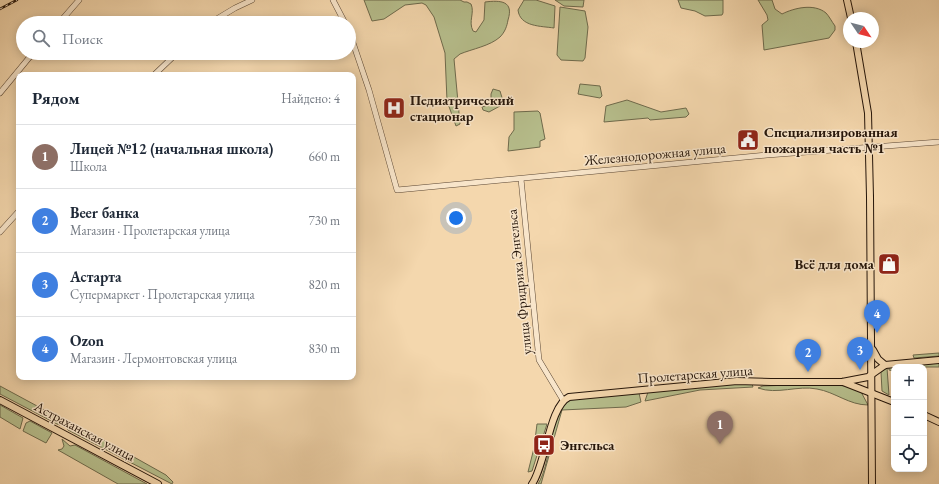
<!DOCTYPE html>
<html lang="ru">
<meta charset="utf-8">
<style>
:root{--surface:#fff;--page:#f6f6f7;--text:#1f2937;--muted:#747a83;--line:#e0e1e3;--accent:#d93025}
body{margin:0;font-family:"EB Garamond",serif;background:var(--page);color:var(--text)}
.controls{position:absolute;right:12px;bottom:12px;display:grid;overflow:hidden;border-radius:8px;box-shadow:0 2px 10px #0003}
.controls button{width:36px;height:36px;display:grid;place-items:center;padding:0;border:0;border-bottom:1px solid var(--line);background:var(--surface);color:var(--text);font:20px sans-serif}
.compass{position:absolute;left:843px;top:12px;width:36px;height:36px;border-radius:50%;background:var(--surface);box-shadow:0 2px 10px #0003;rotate:125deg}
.you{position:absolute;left:456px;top:218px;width:14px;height:14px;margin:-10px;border:3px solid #fff;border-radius:50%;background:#1a73e8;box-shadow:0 0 0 6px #1a73e833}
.badge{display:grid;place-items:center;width:26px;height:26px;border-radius:50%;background:var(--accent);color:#fff;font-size:13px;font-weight:700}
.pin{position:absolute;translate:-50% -33px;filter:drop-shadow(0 1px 2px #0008)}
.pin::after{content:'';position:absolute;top:21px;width:14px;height:12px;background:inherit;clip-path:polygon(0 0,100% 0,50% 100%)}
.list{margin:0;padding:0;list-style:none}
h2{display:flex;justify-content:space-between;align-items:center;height:52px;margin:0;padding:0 16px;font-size:17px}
h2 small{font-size:13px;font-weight:400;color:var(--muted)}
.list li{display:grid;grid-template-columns:26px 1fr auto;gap:12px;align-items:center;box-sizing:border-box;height:64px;padding:0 16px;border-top:1px solid var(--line)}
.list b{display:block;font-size:15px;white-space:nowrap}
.list p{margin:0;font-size:13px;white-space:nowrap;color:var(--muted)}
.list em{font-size:13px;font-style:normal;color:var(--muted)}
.icon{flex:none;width:22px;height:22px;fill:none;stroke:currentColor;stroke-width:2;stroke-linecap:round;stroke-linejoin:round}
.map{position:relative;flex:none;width:939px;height:484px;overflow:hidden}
.search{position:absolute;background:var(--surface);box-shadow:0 2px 10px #0003;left:16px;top:16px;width:340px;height:44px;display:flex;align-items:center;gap:10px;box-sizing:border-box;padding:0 14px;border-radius:22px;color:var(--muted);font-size:15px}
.panel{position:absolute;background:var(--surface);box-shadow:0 2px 10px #0003;left:16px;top:72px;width:340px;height:308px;border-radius:8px}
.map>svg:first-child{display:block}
.green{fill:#b7bf8d;stroke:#6e6a4c}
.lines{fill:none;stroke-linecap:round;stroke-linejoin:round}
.minor-casing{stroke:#5a4633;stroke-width:6}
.major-casing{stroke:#26160a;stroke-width:8}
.minor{stroke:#f8e5ca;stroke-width:5}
.major{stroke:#f4d7ad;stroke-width:6}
.rail-casing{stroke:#26160a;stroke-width:2.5}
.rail{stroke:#f8e5ca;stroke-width:1;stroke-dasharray:3;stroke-linecap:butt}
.major-bridge-casing{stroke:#26160a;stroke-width:8;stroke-linecap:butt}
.major-bridge{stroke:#f4d7ad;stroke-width:6}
.labels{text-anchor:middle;stroke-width:3;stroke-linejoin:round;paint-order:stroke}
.poi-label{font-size:14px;font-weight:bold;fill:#26160a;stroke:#f8e5ca;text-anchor:start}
.street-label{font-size:14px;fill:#26160a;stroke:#f8e5ca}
</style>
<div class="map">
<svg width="939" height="484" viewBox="0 0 939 484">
<rect width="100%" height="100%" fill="#f4d7ad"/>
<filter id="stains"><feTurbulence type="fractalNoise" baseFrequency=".005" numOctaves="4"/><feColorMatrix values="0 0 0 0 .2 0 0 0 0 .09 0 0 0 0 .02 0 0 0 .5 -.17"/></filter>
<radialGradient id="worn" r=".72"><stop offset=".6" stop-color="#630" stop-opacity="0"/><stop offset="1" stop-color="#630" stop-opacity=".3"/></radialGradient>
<g class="green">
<path d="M 364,0 L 460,0 L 464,2 L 467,2 L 471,4 C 475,13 468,21 473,31 L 476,32 L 484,20 L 485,2 C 501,0 514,1 508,20 C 507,26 505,32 500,37 C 490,46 472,49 460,54 L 454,59 L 460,124 L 456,126 L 447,101 L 445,53 L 434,17 L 426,5 L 422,3 L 405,5 L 384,19 L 372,21 Z"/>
<path d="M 524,0 L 536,0 L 555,6 L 554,28 C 541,26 520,27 518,10 Z"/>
<path d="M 555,0 L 584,0 L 583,7 L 564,6 Z"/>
<path d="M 678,0 L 723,0 L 723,13 L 722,15 L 705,16 L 695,11 L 681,8 Z"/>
<path d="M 758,0 L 772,0 L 775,9 L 782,14 C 794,8 814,3 826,13 C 829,16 832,22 835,26 L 835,30 L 829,38 L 764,50 L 762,25 L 768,20 L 767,15 Z"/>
<path d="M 560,7 L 585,11 L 588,27 L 585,58 L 583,61 L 561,60 L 557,55 Z"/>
<path d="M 580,84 L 600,86 L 602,96 L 600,98 L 578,94 Z"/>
<path d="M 493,89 L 500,91 L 503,101 L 500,106 L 489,112 L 483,110 L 482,107 L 491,104 L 491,94 Z"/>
<path d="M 627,100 L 661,112 L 686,108 L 689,114 L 686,117 L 650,120 L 648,118 L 604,122 L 606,106 Z"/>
<path d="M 538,111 L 540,113 L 545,139 L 540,141 L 540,147 L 508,151 L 509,137 L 514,130 L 514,112 Z"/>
<path d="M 939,353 L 939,356 L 914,358 L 913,355 Z"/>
<path d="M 939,363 L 939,367 L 894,367 L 894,371 L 889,370 L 889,367 Z"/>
<path d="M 887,368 L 889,395 L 882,391 L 881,372 Z"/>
<path d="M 741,382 L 752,384 L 753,387 L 700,390 L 645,401 L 648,392 Z"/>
<path d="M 818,384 L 847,386 L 860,390 L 868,405 C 849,405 835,392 817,389 C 798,385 777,395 758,388 L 763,386 Z"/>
<path d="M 0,386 L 63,420 L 60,425 L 57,424 L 0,394 Z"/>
<path d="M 639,393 L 641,402 L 626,407 L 562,410 L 541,484 L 538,484 C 553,460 547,416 570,399 Z"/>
<path d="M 0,405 L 23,418 L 20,429 L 0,417 Z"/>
<path d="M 30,421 L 52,433 L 46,443 L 23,431 L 26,423 Z"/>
<path d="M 68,423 L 109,443 L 166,475 L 173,482 L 172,484 L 68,430 L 67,427 Z"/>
<path d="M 537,424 L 547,424 L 532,471 L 528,472 L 534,448 Z"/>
<path d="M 62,439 L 70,446 L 75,445 L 147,484 L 118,484 L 58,450 L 62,449 L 64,446 Z"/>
</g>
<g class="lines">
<g class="minor-casing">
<g id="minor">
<path d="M 333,0 L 345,23"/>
<path d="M 59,23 L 79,0"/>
<path d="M 210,23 L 235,8 L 252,0"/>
<path d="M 349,31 L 369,90 L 397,190 L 767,155 L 939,142"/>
<path d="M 154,75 L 177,53"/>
<path d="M 0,93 L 33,53"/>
<path d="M 521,179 L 539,360 L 563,400"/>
<path d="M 0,232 L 19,211"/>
</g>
</g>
<g class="major-casing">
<g id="major">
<path d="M 847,0 L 851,18"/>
<path d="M 870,197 L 872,484"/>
<path d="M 873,350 L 878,359 L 885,365"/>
<path d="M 843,382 L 894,402"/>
<path d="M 0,400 L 158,484"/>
<path d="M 924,415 L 939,422"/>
<path d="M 532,484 C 546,464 549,406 569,397 L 737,381 L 771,382 L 842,382 L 868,377 L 885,365 L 939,360"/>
</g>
</g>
<use href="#minor" class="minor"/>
<use href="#major" class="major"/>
<g class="rail-casing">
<path id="rail" d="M 0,9 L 17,0"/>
</g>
<use href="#rail" class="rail"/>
<g class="major-bridge-casing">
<path id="major-bridge" d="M 856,42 L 868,113 L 870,197"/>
</g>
<use href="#major-bridge" class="major-bridge"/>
</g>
<defs>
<g id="hospital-square" transform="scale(1.15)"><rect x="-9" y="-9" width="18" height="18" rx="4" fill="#8f2418" stroke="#f8e5ca"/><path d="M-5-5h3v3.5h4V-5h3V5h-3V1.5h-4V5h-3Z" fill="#fff"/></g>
<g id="civic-square" transform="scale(1.15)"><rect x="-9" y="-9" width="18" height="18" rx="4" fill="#8f2418" stroke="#f8e5ca"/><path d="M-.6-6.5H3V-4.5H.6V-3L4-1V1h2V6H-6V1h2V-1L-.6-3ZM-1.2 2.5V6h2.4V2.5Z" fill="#fff"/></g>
<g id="shop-square" transform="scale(1.15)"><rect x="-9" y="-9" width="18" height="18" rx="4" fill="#8f2418" stroke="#f8e5ca"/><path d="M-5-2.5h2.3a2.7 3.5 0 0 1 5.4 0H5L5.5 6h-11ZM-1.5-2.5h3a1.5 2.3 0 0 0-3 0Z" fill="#fff"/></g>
<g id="bus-square" transform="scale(1.15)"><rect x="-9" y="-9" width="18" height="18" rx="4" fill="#8f2418" stroke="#f8e5ca"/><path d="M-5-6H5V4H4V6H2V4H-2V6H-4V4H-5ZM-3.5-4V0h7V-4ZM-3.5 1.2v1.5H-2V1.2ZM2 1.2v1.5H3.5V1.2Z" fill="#fff"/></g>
</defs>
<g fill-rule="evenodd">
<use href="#hospital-square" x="394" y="108"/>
<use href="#civic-square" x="748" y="140"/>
<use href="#shop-square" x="889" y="264"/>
<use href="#bus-square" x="544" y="445"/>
</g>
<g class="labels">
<g class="poi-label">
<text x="410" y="105">Педиатрический<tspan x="410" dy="16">стационар</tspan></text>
<text x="764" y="137">Специализированная<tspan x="764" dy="16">пожарная часть №1</tspan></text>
<text x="874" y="269" text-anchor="end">Всё для дома</text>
<text x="560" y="450">Энгельса</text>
</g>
<g class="street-label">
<text transform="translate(655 154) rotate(-5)" y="5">Железнодорожная улица</text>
<text transform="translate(519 282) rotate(-96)" y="5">улица Фридриха Энгельса</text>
<text transform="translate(695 374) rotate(-4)" y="5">Пролетарская улица</text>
<text transform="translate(85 431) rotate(28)" y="5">Астраханская улица</text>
</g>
</g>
<rect width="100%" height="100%" filter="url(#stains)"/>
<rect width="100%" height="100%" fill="url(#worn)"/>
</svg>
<div class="controls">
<button>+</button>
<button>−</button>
<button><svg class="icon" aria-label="locate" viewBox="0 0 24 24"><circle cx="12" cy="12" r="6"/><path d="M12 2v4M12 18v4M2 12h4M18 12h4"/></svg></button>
</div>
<svg class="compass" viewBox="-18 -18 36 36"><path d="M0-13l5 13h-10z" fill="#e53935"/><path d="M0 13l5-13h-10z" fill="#747a83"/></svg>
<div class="you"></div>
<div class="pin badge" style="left:720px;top:444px;background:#8d6e63">1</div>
<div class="pin badge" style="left:808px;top:372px;background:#3f7fe0">2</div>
<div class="pin badge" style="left:860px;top:370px;background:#3f7fe0">3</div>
<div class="pin badge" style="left:877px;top:333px;background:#3f7fe0">4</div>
<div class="search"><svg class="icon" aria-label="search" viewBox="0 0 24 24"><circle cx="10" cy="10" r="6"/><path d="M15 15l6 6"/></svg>Поиск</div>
<section class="panel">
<h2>Рядом<small>Найдено: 4</small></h2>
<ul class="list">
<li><span class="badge" style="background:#8d6e63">1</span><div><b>Лицей №12 (начальная школа)</b><p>Школа</p></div><em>660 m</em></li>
<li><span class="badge" style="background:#3f7fe0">2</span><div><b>Beer банка</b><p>Магазин · Пролетарская улица</p></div><em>730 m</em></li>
<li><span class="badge" style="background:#3f7fe0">3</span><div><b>Астарта</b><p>Супермаркет · Пролетарская улица</p></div><em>820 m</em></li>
<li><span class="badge" style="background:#3f7fe0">4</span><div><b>Ozon</b><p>Магазин · Лермонтовская улица</p></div><em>830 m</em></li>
</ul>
</section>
</div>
